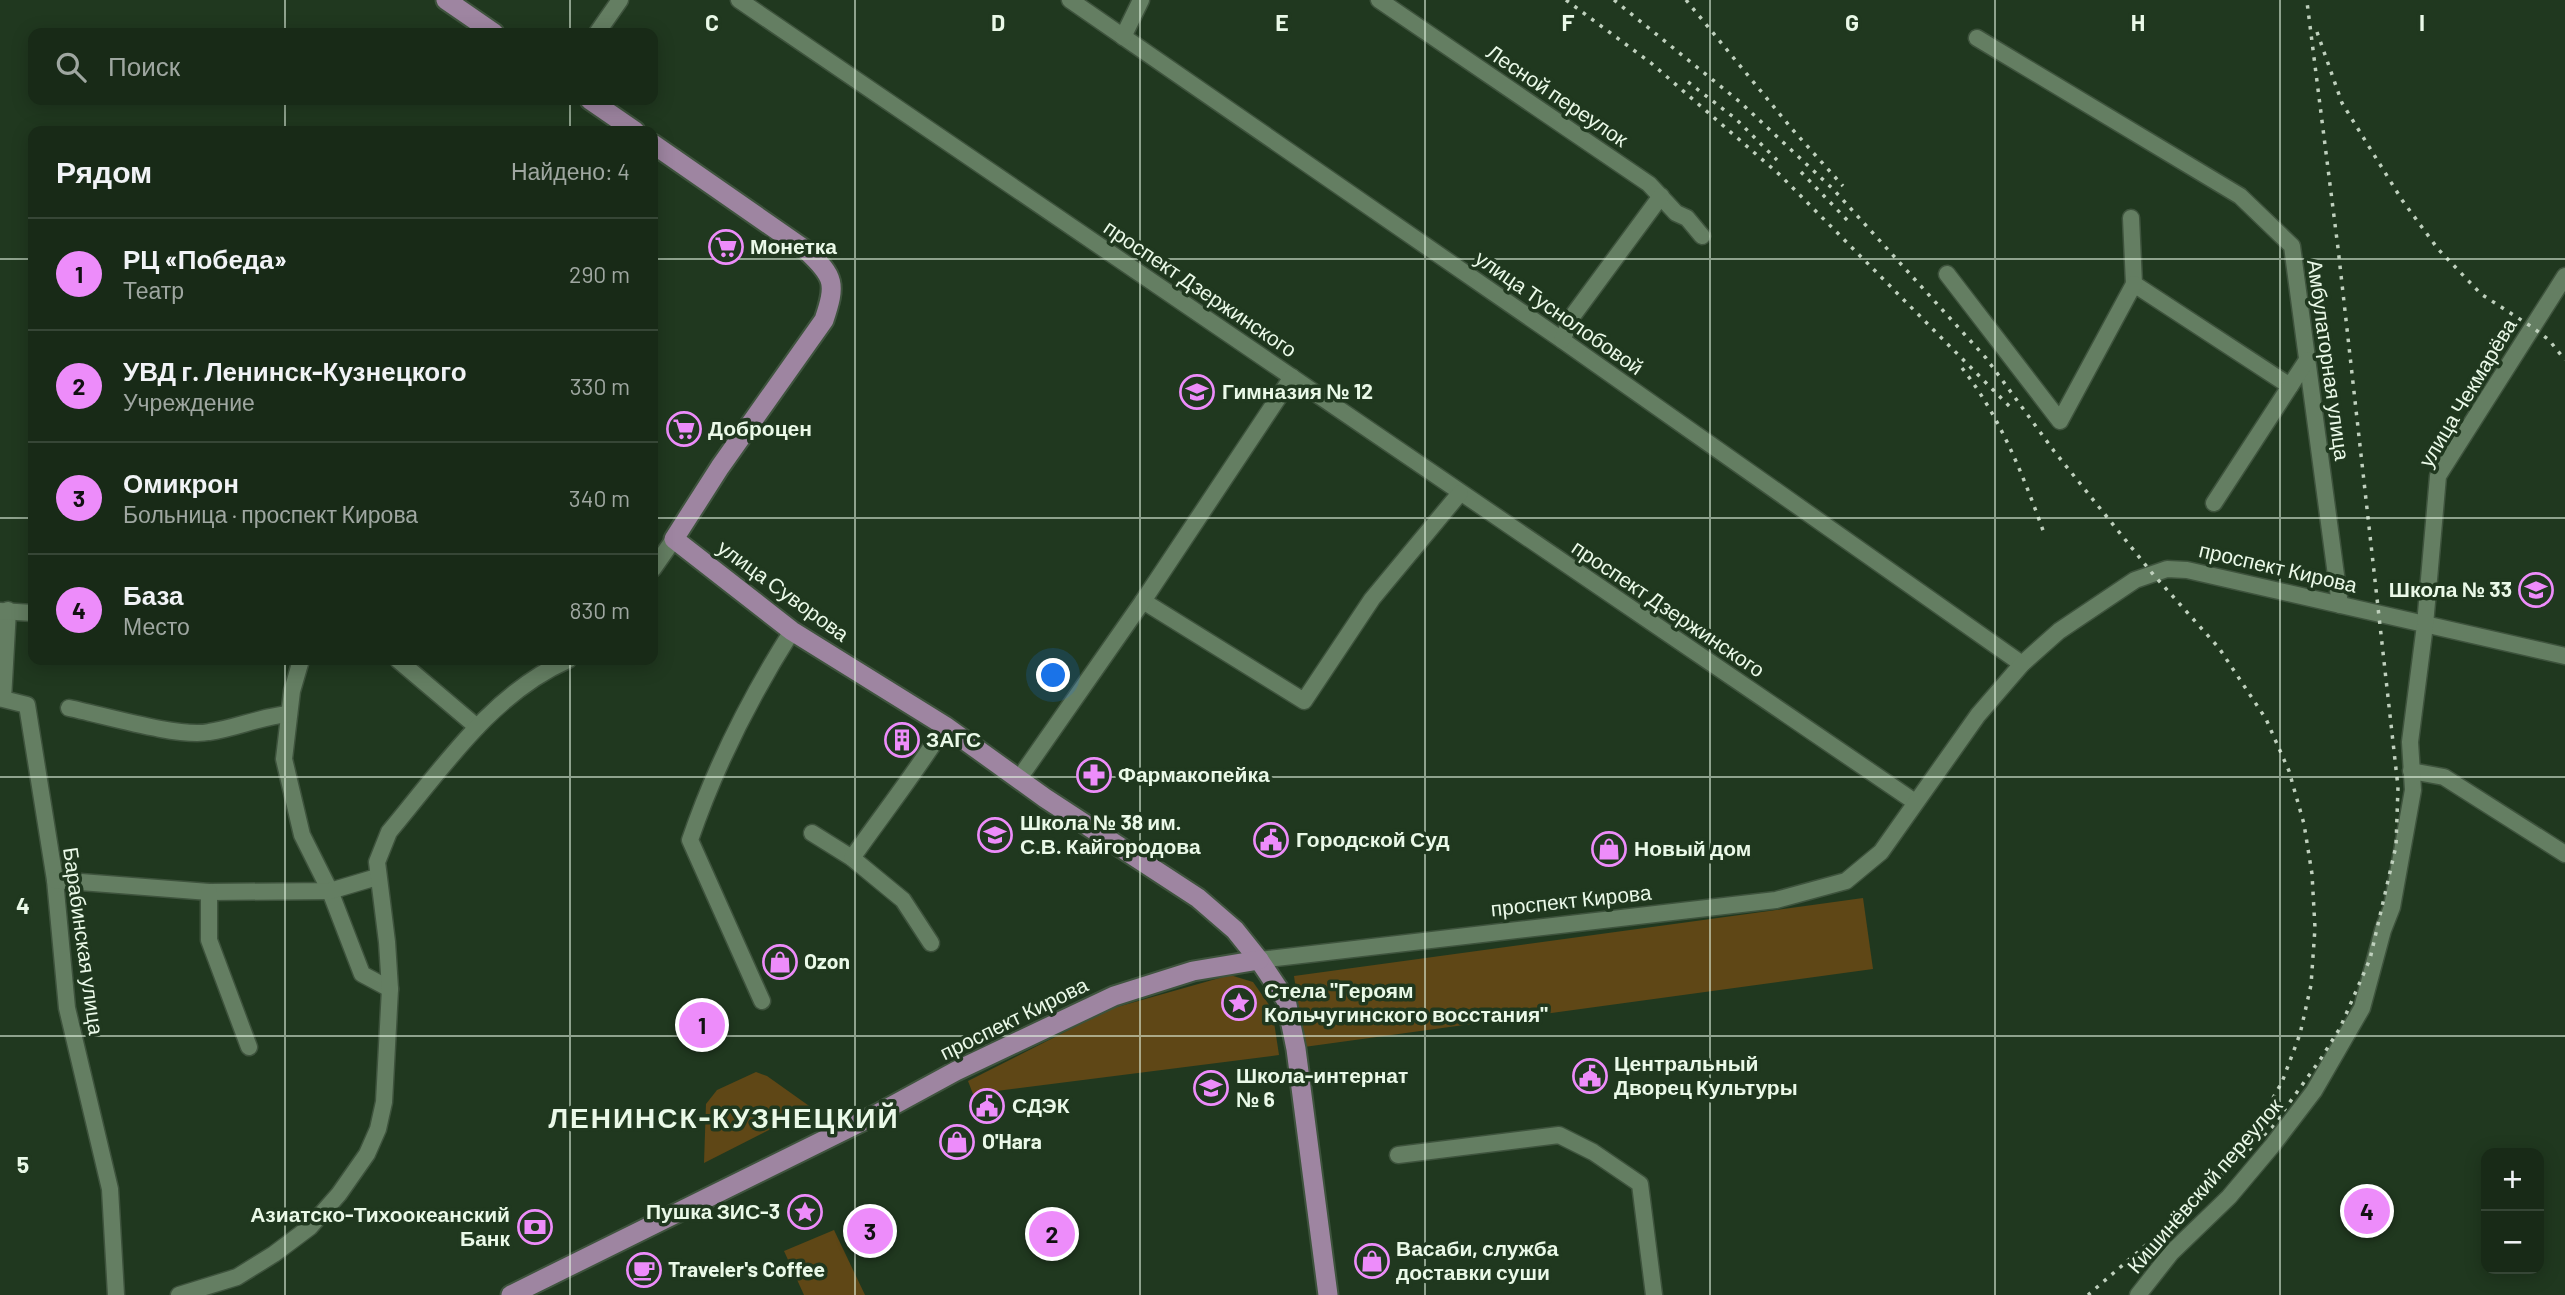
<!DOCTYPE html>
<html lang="ru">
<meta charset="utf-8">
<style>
:root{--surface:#182a17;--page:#253624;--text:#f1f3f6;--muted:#9fa7a1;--line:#364636;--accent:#ed8cfa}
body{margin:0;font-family:Barlow,sans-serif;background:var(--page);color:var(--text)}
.controls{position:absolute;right:21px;bottom:21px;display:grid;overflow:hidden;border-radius:14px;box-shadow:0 4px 18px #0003}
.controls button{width:63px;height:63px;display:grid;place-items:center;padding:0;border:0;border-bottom:2px solid var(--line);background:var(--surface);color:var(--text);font:35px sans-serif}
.you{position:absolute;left:1054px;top:676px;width:24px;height:24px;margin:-18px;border:5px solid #fff;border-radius:50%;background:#1a73e8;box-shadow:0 0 0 10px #1a73e833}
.badge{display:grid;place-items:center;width:46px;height:46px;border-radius:50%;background:var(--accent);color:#111;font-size:23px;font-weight:700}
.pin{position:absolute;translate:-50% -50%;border:4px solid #fff;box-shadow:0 2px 7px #0006}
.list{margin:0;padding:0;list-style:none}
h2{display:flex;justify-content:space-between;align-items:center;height:91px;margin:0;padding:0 28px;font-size:30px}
h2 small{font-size:23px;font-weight:400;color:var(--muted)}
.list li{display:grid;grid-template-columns:46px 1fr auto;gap:21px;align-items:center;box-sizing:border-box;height:112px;padding:0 28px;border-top:2px solid var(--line)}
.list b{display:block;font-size:26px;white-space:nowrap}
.list p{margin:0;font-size:23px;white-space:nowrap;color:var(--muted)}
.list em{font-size:23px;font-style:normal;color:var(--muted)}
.icon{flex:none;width:38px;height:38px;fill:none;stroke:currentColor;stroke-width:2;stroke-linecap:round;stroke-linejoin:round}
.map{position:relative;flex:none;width:2565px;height:1295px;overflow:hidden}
.search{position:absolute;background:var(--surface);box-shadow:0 4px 18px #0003;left:28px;top:28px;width:630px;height:77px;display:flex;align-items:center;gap:18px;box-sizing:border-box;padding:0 24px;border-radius:14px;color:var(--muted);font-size:26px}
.panel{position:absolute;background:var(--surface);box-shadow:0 4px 18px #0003;left:28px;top:126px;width:630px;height:539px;border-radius:14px}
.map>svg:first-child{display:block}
.green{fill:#5f4716}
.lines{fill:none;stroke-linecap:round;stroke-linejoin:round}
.minor-casing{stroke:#3e533d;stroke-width:19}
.major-casing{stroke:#3e533d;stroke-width:23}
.minor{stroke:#647e62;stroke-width:16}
.major{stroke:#9e85a1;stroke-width:19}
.rail{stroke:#bfd0bd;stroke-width:3.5;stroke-dasharray:3.5 7;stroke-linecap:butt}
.grid{fill:none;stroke:#eaf9e8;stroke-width:2;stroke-opacity:0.55}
.labels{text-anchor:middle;stroke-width:7;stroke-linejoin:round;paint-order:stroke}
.street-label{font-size:21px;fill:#eaf9e8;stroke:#20381f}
.poi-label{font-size:21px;font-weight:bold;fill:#eaf9e8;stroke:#20381f;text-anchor:start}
.district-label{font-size:28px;font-weight:bold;letter-spacing:2px;fill:#eaf9e8;stroke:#20381f}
.grid-label{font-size:23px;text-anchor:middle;font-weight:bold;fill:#eaf9e8;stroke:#20381f;stroke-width:7;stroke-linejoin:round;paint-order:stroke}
</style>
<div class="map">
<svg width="2565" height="1295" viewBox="0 0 2565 1295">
<rect width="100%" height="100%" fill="#20381f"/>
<g class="green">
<path d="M 1863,898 L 1873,969 L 1304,1047 L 1294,976 Z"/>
<path d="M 1230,975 L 1253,982 L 1272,1009 L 1279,1055 L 973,1094 L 968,1081 L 1110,1009 Z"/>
<path d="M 756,1072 L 767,1076 L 812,1108 L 704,1163 L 706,1104 L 717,1090 Z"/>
<path d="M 834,1230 L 865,1295 L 804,1295 L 784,1251 Z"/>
</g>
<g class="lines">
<g class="minor-casing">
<g id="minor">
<path d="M 739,0 L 1915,802"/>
<path d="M 1070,0 L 1562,340 L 2022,664"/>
<path d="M 1379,0 L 1649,184 L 1676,213 L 1687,218 L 1702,236"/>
<path d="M 597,33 L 620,0"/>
<path d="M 1123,37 L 1141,0"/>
<path d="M 1977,38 L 2240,196 L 2292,246 L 2340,605"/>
<path d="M 2131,218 L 2134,284 L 2290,386"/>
<path d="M 1947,274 L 2060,421 L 2134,284"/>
<path d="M 1562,340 L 1574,314 L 1661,196"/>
<path d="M 2214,503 L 2307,360"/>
<path d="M 653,569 L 674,539"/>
<path d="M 1143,601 L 1304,701 L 1372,599 L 1460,493"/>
<path d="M 8,610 L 3,699 L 27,705 L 55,880 L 67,1008 L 110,1189 L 116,1295"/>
<path d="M 0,611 L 33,613"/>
<path d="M 301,660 L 292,691 L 284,759 L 302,835 L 330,891 L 362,974 L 390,989"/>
<path d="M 398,660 L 477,727"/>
<path d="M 69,708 C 103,715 179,738 209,732 C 237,728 262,716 289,714"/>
<path d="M 2411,771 L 2444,777 L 2565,854"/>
<path d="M 1018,780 L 1143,601 L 1292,377"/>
<path d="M 812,833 L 852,858 L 903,900 L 931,943"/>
<path d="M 852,858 C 883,814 916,772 945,726"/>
<path d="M 55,880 L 209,892 L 330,891 L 377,877"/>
<path d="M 209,892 L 209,940 L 249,1047"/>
<path d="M 1259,960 L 1776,900 L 1846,881 L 1881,852 L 1978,715 L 2022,664 L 2059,631 L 2135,580 L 2167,569 L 2187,570 L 2565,656"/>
<path d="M 762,1001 L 690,840 C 716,764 749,699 792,631"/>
<path d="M 1398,1155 L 1559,1135 L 1593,1152 L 1640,1184 L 1654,1295"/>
<path d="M 179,1295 L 237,1277 L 274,1254 L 310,1227 L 339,1194 L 367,1154 L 378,1129 L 384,1102 L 390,989 L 387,942 L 377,862 L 389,832 C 442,769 491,694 568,660"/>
<path d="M 2138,1295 L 2171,1253 L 2229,1197 L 2272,1146 L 2314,1091 L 2362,1008 L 2383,930 L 2392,907 L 2413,790 L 2410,742 L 2425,625 L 2438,476 L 2565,276"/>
</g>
</g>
<g class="major-casing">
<g id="major">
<path d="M 446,0 L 494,33"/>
<path d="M 590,100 L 635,131"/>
<path d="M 653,144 L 807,251 C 835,277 836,284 824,320 L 720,467 L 674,539 L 792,631 L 945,726 L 1045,798 L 1198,898 L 1235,930 L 1259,960 L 1286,1000 L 1296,1049 L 1328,1295"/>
<path d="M 511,1295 L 877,1114 L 956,1071 L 1114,996 L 1193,971 L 1259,960"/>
</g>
</g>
<use href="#minor" class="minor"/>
<use href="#major" class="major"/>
<g class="rail">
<path d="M 1566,0 L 1651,63 L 1780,175 L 2014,411"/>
<path d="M 1614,0 L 1740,102 L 1833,189 L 1986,358 L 2054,451 L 2152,573 L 2219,648 L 2266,719 L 2289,771 L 2304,824 L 2312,874 L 2315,928 L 2311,985 L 2300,1034 L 2282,1082 L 2250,1139 L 2211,1189 L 2088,1295"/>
<path d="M 1686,0 L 1792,129 L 1843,186"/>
<path d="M 2317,32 L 2342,103 L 2402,200 L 2438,249 L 2481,294 L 2532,327 L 2549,340 L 2565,360"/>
<path d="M 1688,82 L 1736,119 L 1777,160"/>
<path d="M 1801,172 L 1849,222"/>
<path d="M 1962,368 C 2001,418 2024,477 2045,536"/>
<path d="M 2249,1150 L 2272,1127 L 2320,1060 L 2340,1028 L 2370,959 L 2396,846 L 2398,787 L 2338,248 L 2307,2"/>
</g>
</g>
<path class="grid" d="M 285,0 L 285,33M 570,0 L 570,33M 855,0 L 855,1295M 1140,0 L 1140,1295M 1425,0 L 1425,1295M 1710,0 L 1710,1295M 1995,0 L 1995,1295M 2280,0 L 2280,1295M 285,100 L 285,131M 570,100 L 570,131M 0,259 L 33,259M 653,259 L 2565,259M 0,518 L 33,518M 653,518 L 2565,518M 285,660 L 285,1295M 570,660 L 570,1295M 0,777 L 2565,777M 0,1036 L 2565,1036"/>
<defs>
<g id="supermarket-ring" transform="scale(1.75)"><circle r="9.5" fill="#20381f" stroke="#ed8cfa" stroke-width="1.5"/><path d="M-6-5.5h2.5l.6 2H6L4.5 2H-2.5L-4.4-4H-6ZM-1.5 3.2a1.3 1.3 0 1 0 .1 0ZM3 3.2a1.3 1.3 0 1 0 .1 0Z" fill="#ed8cfa"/></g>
<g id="school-ring" transform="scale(1.75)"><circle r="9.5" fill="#20381f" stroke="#ed8cfa" stroke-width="1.5"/><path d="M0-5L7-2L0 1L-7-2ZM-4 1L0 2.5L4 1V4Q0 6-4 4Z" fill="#ed8cfa"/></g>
<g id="building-ring" transform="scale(1.75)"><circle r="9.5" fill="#20381f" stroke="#ed8cfa" stroke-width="1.5"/><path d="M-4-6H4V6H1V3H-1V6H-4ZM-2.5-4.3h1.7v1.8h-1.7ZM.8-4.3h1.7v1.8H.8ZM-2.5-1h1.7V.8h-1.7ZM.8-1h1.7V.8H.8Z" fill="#ed8cfa"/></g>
<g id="pharmacy-ring" transform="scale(1.75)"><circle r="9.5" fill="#20381f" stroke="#ed8cfa" stroke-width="1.5"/><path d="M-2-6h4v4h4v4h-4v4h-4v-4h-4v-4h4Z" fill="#ed8cfa"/></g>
<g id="civic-ring" transform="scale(1.75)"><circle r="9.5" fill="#20381f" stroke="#ed8cfa" stroke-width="1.5"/><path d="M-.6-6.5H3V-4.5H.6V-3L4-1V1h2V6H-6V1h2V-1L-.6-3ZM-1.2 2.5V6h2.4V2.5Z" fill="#ed8cfa"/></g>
<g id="shop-ring" transform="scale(1.75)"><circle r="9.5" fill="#20381f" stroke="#ed8cfa" stroke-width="1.5"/><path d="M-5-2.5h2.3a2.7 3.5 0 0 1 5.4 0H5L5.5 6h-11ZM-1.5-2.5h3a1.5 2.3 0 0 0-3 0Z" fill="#ed8cfa"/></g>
<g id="sight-ring" transform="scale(1.75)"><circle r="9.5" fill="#20381f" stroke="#ed8cfa" stroke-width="1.5"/><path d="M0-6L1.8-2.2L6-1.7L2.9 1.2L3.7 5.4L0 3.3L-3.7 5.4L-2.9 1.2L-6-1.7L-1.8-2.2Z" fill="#ed8cfa"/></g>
<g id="bank-ring" transform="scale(1.75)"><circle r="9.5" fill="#20381f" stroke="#ed8cfa" stroke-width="1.5"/><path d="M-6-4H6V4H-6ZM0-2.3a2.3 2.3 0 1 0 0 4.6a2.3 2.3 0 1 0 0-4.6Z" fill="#ed8cfa"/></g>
<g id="cafe-ring" transform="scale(1.75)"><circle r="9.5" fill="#20381f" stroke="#ed8cfa" stroke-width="1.5"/><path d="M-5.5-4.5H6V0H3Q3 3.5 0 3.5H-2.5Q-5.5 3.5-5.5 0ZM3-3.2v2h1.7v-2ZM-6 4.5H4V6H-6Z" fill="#ed8cfa"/></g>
</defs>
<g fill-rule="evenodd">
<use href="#supermarket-ring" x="726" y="247"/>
<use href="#school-ring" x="1197" y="392"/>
<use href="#supermarket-ring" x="684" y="429"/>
<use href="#school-ring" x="2536" y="590"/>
<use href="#building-ring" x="902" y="740"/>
<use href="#pharmacy-ring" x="1094" y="775"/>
<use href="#school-ring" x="995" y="835"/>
<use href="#civic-ring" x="1271" y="840"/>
<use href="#shop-ring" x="1609" y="849"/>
<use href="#shop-ring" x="780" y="962"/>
<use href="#sight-ring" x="1239" y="1003"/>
<use href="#civic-ring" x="1590" y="1076"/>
<use href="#school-ring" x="1211" y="1088"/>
<use href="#civic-ring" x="987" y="1106"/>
<use href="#shop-ring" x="957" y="1142"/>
<use href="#sight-ring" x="805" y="1212"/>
<use href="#bank-ring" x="535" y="1227"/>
<use href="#shop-ring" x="1372" y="1261"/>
<use href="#cafe-ring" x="644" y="1270"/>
</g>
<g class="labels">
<g class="street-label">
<text transform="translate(1557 96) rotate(34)" y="7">Лесной переулок</text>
<text transform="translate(1200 289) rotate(34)" y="7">проспект Дзержинского</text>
<text transform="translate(1559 313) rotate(35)" y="7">улица Туснолобовой</text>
<text transform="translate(2328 360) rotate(82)" y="7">Амбулаторная улица</text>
<text transform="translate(2468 393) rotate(-59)" y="7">улица Чекмарёва</text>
<text transform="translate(2278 568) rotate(13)" y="7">проспект Кирова</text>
<text transform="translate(783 591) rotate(36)" y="7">улица Суворова</text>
<text transform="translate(1668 609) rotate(34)" y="7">проспект Дзержинского</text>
<text transform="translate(1571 901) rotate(-6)" y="7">проспект Кирова</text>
<text transform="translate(83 941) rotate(82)" y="7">Барабинская улица</text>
<text transform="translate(1014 1019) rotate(-26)" y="7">проспект Кирова</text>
<text transform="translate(2205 1186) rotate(-49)" y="7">Кишинёвский переулок</text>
</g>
<g class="poi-label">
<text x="750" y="254">Монетка</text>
<text x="1222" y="399">Гимназия № 12</text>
<text x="708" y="436">Доброцен</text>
<text x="2512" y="597" text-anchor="end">Школа № 33</text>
<text x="926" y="747">ЗАГС</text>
<text x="1118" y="782">Фармакопейка</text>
<text x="1020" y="830">Школа № 38 им.<tspan x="1020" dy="24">С.В. Кайгородова</tspan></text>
<text x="1296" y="847">Городской Суд</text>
<text x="1634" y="856">Новый дом</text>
<text x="804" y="969">Ozon</text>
<text x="1264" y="998">Стела "Героям<tspan x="1264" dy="24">Кольчугинского восстания"</tspan></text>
<text x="1614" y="1071">Центральный<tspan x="1614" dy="24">Дворец Культуры</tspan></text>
<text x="1236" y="1083">Школа-интернат<tspan x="1236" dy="24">№ 6</tspan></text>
<text x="1012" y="1113">СДЭК</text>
<text x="982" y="1149">O'Hara</text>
<text x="780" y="1219" text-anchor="end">Пушка ЗИС-3</text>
<text x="510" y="1222" text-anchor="end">Азиатско-Тихоокеанский<tspan x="510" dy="24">Банк</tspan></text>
<text x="1396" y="1256">Васаби, служба<tspan x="1396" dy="24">доставки суши</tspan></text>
<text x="668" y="1277">Traveler's Coffee</text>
</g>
<g class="district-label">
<text x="724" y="1128">ЛЕНИНСК-КУЗНЕЦКИЙ</text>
</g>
</g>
<g class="grid-label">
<text x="712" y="31">C</text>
<text x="998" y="31">D</text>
<text x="1282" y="31">E</text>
<text x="1568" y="31">F</text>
<text x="1852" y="31">G</text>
<text x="2138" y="31">H</text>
<text x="2422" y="31">I</text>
<text x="23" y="914">4</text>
<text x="23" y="1173">5</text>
</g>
</svg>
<div class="controls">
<button>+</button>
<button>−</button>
</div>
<div class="you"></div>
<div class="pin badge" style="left:702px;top:1025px">1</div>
<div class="pin badge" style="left:1052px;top:1234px">2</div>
<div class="pin badge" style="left:870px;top:1231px">3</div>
<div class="pin badge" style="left:2367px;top:1211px">4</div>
<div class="search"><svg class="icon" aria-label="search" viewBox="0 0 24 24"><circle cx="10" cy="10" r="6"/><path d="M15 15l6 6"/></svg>Поиск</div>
<section class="panel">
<h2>Рядом<small>Найдено: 4</small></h2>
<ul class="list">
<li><span class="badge">1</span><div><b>РЦ «Победа»</b><p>Театр</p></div><em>290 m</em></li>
<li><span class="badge">2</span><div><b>УВД г. Ленинск-Кузнецкого</b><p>Учреждение</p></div><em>330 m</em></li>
<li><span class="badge">3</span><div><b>Омикрон</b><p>Больница · проспект Кирова</p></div><em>340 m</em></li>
<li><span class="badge">4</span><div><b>База</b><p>Место</p></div><em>830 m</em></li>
</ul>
</section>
</div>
